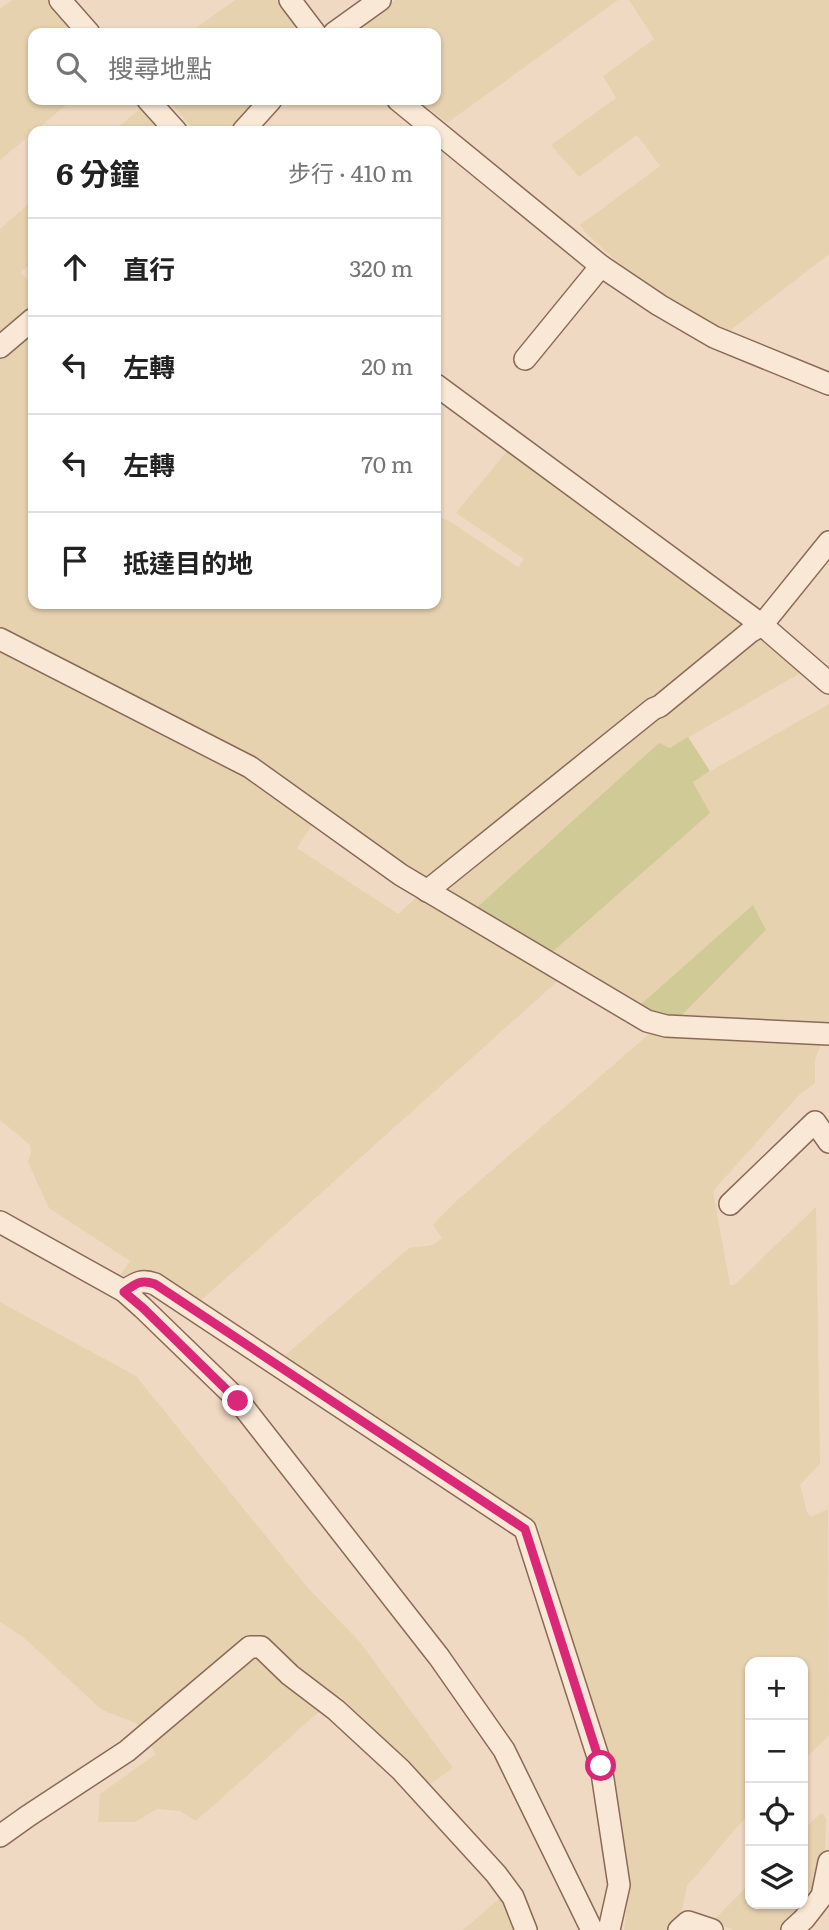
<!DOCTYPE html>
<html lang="zh-TW">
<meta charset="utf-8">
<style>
:root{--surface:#fff;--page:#f2f2f2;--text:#222;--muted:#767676;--line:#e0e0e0}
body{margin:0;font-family:Literata,"Noto Sans TC",serif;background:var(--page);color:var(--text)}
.controls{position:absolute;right:21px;bottom:21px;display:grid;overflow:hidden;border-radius:14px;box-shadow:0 2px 5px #0004}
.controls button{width:63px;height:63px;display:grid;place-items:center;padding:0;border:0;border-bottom:2px solid var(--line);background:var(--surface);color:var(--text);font:35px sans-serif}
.stop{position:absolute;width:21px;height:21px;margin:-16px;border:5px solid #db2777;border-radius:50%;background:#fff}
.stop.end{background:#db2777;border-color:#fff;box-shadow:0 2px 7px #0008}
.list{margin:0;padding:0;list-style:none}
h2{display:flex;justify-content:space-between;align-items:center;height:91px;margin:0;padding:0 28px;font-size:30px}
h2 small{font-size:23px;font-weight:400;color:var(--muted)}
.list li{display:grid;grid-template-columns:46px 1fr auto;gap:21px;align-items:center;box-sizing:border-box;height:98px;padding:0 28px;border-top:2px solid var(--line)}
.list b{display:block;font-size:26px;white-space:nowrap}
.list em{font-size:23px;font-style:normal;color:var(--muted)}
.icon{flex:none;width:38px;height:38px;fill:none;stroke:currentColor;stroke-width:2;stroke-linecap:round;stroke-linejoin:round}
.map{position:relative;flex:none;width:829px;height:1930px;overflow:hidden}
.search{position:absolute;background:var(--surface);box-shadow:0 2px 5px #0004;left:28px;top:28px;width:413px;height:77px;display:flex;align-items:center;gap:18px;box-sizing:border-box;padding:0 24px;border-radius:14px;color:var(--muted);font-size:26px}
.panel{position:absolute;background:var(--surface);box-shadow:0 2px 5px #0004;left:28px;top:126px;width:413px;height:483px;border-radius:14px}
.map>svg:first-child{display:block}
.farmland{fill:#e6d2af}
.green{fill:#cfca96}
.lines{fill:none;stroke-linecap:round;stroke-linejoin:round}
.minor-casing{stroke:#8b6958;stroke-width:24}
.minor{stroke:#fae8d6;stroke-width:21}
.route{stroke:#db2777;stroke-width:9}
</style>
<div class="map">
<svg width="829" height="1930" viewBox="0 0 829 1930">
<rect width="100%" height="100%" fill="#f0d9c2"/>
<g class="farmland">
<path d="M 12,0 L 52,0 L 82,33 L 33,33 L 33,100 L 72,100 L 0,160 L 0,9 Z"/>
<path d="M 235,0 L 283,0 L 308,33 L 189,33 Z"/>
<path d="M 395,0 L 618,0 L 447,123 L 418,100 L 436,100 L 436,33 L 350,33 Z"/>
<path d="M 629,0 L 829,0 L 829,254 L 727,333 L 676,309 L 631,275 L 586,233 L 580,225 L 660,166 L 637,135 L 579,177 L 551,145 L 616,98 L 603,76 L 654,39 Z"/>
<path d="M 168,100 L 265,100 L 236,131 L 195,131 Z"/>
<path d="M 141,108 L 162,131 L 114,131 Z"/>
<path d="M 33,200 L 33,261 L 21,272 L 33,287 L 33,315 L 0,343 L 0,229 Z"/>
<path d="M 33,327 L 33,604 L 436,604 L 436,515 L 449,521 L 518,567 L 524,559 L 456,513 L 507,451 L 746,624 L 428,884 L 0,630 L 0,355 Z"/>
<path d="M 757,632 L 802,672 L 670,748 L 659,744 L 474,910 L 437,888 Z"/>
<path d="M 0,647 L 256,779 L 314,822 L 297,848 L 398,914 L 419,895 L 560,979 L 196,1305 L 129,1281 L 121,1274 L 130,1261 L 49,1208 L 28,1162 L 31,1152 L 30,1145 L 0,1120 Z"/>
<path d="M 829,704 L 829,1026 L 679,1018 L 766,930 L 638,1007 L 549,955 L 709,813 L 693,781 Z"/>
<path d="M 649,1034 L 823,1040 L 815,1059 L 815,1083 L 799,1095 L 713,1191 L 730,1285 L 734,1285 L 816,1207 L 820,1464 L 800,1485 L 807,1512 L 811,1517 L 828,1509 L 829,1736 L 803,1761 L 803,1662 L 750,1662 L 750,1812 L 687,1886 L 680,1919 L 673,1930 L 624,1930 L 630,1878 L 610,1764 L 559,1612 L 538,1526 L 535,1522 L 283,1357 L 409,1248 L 433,1245 L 442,1238 L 433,1225 L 453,1204 Z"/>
<path d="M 0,1302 L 136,1376 L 308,1588 L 359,1641 L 453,1768 L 430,1784 L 340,1696 L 313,1717 L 196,1821 L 180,1811 L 157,1809 L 135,1822 L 98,1822 L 100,1794 L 156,1754 L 136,1723 L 102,1710 L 23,1637 L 0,1622 Z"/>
<path d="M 821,1813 L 824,1815 L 826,1819 L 825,1851 L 818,1885 L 789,1927 L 780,1930 L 734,1930 L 715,1923 L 715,1919 L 750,1883 L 750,1904 L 803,1904 L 803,1830 Z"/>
<path d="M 516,1884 L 530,1930 L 463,1930 Z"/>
</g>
<g class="green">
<path d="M 688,737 L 710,771 L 693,782 L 710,813 L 549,955 L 474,910 L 659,743 L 670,748 Z"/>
<path d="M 753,905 L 766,930 L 679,1018 L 667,1017 L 638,1007 Z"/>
</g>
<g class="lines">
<g class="minor-casing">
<g id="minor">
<path d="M 60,0 L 89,33"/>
<path d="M 290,0 L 315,33"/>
<path d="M 334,33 L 380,0"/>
<path d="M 148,100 L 176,131"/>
<path d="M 398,100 L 601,266 L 659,305 L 714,337 L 829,384"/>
<path d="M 243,131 L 271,100"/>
<path d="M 0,347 L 33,319"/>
<path d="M 525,359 L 601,266"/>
<path d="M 436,385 L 762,625 L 829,683"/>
<path d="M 0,639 L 250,767 L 401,875 L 647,1021 L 666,1026 L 829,1034"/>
<path d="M 427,891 L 653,709 L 660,706 L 750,632 L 762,625 L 829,542"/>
<path d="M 730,1204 L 815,1122 L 829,1142"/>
<path d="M 0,1222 L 124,1291 L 143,1308 L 238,1400 L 439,1657 L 504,1750 L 592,1930"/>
<path d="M 124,1291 C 136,1283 141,1279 155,1284 L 525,1529 L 601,1766 L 619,1885 L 609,1930"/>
<path d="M 0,1836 L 28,1816 L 127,1751 L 250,1647 L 261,1647 L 290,1675 L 336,1710 L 401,1770 L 496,1874 L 513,1897 L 526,1930"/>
<path d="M 679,1930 L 688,1922 L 712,1930"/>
<path d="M 792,1930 L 804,1919 L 822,1896 L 829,1862"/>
</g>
</g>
<use href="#minor" class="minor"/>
</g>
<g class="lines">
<path class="route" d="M 238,1401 L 143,1308 L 124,1292 C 136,1283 141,1279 155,1284 L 525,1529 L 601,1766"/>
</g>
</svg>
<div class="controls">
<button>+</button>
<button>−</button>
<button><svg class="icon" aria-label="locate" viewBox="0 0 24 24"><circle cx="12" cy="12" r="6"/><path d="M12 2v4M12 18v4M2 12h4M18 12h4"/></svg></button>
<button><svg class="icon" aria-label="layers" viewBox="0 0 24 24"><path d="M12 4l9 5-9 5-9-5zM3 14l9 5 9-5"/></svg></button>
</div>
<div class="stop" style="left:601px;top:1766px"></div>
<div class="stop end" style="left:238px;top:1401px"></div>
<div class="search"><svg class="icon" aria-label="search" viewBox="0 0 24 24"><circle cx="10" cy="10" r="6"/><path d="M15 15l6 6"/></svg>搜尋地點</div>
<section class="panel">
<h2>6 分鐘<small>步行 · 410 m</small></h2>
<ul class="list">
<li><svg class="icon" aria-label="ahead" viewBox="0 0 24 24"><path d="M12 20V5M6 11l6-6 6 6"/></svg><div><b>直行</b></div><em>320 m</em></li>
<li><svg class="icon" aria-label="left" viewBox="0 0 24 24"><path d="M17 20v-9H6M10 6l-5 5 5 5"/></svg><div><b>左轉</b></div><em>20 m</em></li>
<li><svg class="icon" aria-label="left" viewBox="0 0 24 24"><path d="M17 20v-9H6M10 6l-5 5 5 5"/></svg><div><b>左轉</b></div><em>70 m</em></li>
<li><svg class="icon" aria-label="arrive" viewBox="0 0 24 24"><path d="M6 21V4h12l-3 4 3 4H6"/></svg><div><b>抵達目的地</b></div></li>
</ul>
</section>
</div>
